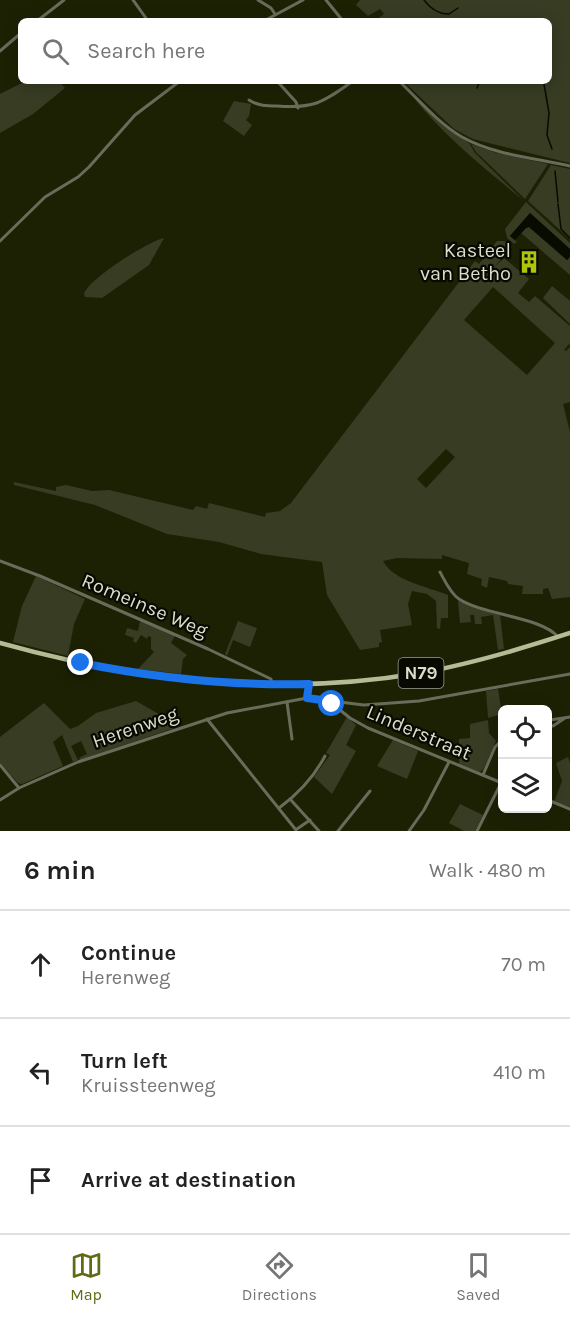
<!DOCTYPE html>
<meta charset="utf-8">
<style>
:root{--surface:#fff;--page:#f6f6f6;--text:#222;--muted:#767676;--line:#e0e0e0;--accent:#616b16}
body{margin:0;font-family:Karla,sans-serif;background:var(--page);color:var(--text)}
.controls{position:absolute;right:18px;bottom:18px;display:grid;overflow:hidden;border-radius:9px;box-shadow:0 3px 15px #0003}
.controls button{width:54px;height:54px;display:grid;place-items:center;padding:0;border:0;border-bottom:2px solid var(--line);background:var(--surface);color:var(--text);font:30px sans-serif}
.stop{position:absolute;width:18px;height:18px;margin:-14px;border:4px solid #1a73e8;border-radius:50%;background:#fff}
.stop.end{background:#1a73e8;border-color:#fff;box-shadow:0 2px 6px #0008}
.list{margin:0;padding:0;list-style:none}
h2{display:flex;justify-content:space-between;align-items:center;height:78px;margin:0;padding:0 24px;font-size:26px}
h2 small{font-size:20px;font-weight:400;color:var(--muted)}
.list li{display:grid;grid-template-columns:39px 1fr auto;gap:18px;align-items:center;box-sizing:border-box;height:108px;padding:0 24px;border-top:2px solid var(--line)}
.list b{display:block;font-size:22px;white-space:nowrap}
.list p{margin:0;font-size:20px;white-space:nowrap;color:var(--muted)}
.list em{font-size:20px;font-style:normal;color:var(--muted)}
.icon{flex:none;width:33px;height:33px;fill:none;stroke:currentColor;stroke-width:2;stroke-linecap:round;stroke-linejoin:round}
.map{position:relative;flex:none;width:570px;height:831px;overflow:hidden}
.search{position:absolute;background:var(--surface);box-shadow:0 3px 15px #0003;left:18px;right:18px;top:18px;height:66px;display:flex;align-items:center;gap:15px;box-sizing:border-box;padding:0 21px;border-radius:9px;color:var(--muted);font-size:22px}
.sheet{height:402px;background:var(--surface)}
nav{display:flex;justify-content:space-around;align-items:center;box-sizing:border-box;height:84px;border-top:2px solid var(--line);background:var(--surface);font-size:16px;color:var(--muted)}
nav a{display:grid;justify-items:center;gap:3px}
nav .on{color:var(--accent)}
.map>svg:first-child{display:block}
.green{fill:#373c23;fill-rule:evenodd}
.water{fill:#080c00}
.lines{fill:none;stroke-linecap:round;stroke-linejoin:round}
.stream{stroke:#080c00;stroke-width:1.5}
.street{stroke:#686c5a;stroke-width:3}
.primary{stroke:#b3bc95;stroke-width:4.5}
.route{stroke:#1a73e8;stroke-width:8}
.labels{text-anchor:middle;stroke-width:4.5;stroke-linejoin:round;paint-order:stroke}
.shield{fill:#080a02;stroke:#9b9f90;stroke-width:1.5}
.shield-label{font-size:18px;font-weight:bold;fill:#dadfcd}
.poi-label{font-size:20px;fill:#dadfcd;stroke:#080a02;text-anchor:end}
.street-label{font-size:20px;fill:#dadfcd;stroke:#080a02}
</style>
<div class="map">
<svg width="570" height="831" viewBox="0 0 570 831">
<rect width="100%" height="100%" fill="#1d2104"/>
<g class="green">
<path d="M 360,0 L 570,0 L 570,163 L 473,139 L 454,129 L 403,81 L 549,81 L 549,21 L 375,21 L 384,14 L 380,9 L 368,16 L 356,5 Z"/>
<path d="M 26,81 L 59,81 L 65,88 L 33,114 L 0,133 L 0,94 Z"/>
<path d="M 413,97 L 443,125 L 469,143 L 475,153 L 523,200 C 484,168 444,136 413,97 Z"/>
<path d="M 234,101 L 251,104 L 249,116 L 246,120 L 252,125 L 244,136 L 223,121 Z"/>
<path d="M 471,144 L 497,153 L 548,164 L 525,199 L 476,152 Z"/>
<path d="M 551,165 L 570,169 L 570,239 L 528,201 Z"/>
<path d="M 526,202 L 570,243 L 570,249 L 530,213 L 510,236 L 517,242 L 514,244 L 507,238 L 505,229 Z"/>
<path d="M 529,227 L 567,260 L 570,257 L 570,275 L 521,233 L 526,228 Z"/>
<path d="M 164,238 L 149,265 L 102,298 L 85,297 L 84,294 C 88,279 149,241 164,238 Z"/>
<path d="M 497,241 L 506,241 L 512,247 L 494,267 L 504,258 L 529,279 L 518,293 L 529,302 L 535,296 L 570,326 L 570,343 L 564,350 L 566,351 L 570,347 L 570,402 L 563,404 L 570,432 L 570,597 L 552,599 L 548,588 L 543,589 L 543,594 L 522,594 L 523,586 L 508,584 L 507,581 L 489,577 L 487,588 L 481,585 L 482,579 L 467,574 L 469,563 L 442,555 L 442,559 L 397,558 L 383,561 C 394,581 428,587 448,595 L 448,618 L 441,618 L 440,629 L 437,628 L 436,601 L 427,594 L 412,591 L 408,604 L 412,625 L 380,630 L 382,642 L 379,643 L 379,647 L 360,650 L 327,595 L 322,562 L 261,554 L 219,542 L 167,534 L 95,505 L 14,485 L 14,482 L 56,491 L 56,487 L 66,485 L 92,491 L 109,490 L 193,510 L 196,506 L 207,509 L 209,503 L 265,517 L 266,513 L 280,511 L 291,503 L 475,261 L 479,264 ZM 493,287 L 555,343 L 527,375 L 464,320 ZM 446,449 L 455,457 L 426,488 L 417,479 Z"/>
<path d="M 552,286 L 570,301 L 570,324 L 543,298 Z"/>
<path d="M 36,576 L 85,599 L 74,624 L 68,656 L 13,642 L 22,606 Z"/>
<path d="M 458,601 L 500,615 L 504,649 L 498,650 L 493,615 L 481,617 L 482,624 L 475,624 L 474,615 L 470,615 L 471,622 L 460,623 Z"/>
<path d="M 140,621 L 175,636 L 171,643 L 187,655 L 183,659 L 181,674 L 138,669 L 154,652 L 151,649 L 151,637 L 148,636 L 147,639 L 141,635 L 136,643 L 133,641 L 134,638 L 125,635 L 127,628 L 138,631 Z"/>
<path d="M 238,621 L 257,628 L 250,647 L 233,640 L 227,656 L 225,654 Z"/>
<path d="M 498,689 L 502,714 L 488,718 L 486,691 Z"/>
<path d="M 136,701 L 180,726 L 80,760 L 79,758 L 87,754 L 81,741 L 71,746 L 78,760 L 73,762 L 62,735 L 53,742 L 63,766 L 22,784 L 18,783 L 0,763 L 0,737 L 44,703 L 70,729 L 78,726 L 96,713 Z"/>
<path d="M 347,717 L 356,725 L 346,745 L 356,751 L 332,794 L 314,777 L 330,755 L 326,753 Z"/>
<path d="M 488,720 L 489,733 L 496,741 L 483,770 L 479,772 L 459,764 L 459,739 L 470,738 L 470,724 Z"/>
<path d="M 393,740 L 418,751 L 407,779 L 377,766 Z"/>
<path d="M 568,757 L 570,763 L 570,807 L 554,802 L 562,781 L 556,763 Z"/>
<path d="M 460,804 L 483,815 L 475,831 L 464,831 L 449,823 Z"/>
</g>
<path class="water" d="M 530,213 L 570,249 L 570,257 L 567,260 L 529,227 L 526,228 L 515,240 L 510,236 Z"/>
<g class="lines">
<g class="stream">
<path d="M 424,0 C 431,9 438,14 449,14 L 458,8"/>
<path d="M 544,84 L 549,113 L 547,135 L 552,149"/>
<path d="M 477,88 L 480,81"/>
<path d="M 555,171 L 558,202"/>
<path d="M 558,204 L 561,229 L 570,238"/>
</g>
<g class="street">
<path d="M 133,0 L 148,21"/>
<path d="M 258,0 L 271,8 L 275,14"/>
<path d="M 326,0 L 343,21"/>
<path d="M 37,21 L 64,0"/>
<path d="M 264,21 L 303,0"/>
<path d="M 0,51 L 21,33"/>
<path d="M 277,81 L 296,102 L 298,108"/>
<path d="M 399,81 C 419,100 438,123 462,137 C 494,155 535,158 570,166"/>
<path d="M 249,100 C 258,106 267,106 277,106 C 315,109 323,102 353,81"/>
<path d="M 0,241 L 45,197 L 78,177 L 89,167 L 135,115 L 180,81"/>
<path d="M 0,561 L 40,576 L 208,649 L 271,679 L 272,684"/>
<path d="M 440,572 C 445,581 450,593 459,599 C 483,615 542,617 558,637"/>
<path d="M 307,698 L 309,684"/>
<path d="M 287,702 L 292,739"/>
<path d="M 330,702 L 350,718 L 368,728 L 502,783"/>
<path d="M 565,718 L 553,726 L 548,725 L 550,720 L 570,717"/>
<path d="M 207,719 L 296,830"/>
<path d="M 0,765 L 19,788"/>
<path d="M 483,775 L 495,747 L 502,740"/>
<path d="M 290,799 L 319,831"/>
<path d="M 0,800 L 19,788 L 78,762 L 227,713 L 307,698 L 364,705 L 419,701 L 570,674"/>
<path d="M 548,800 L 570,809"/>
<path d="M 279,808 C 298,794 314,777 325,756"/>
<path d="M 297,829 L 310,820"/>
<path d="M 338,831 L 370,791"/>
<path d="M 409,831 L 424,810 L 449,762"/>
<path d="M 477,831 L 501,783"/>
</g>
<path class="primary" d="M 0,643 C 136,681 280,697 420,673 C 471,664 521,649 570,633"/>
</g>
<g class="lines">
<path class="route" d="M 81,663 C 156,678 232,686 309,684 L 307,698 L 329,701 L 332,704"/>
</g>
<defs>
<g id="building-bare" transform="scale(1.8)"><path d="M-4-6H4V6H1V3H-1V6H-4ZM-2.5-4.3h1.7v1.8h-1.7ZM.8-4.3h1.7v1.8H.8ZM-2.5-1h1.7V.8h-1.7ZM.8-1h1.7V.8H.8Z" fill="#afc507" stroke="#080a02" stroke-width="2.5" paint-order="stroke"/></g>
</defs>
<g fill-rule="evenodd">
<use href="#building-bare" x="529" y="262"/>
</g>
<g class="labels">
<rect class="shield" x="398.5" y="658" width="45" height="30" rx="4.5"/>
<g class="shield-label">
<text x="421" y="679">N79</text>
</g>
<g class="poi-label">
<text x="511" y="257">Kasteel<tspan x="511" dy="23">van Betho</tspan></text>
</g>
<g class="street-label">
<text transform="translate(145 605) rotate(23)" y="7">Romeinse Weg</text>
<text transform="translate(135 727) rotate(-19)" y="7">Herenweg</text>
<text transform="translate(419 732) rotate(23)" y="7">Linderstraat</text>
</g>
</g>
</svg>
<div class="controls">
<button><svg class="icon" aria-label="locate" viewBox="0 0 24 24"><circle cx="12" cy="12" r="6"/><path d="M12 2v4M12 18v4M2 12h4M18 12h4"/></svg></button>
<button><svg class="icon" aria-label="layers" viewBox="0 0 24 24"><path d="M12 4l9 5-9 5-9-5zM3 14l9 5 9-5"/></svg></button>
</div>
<div class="stop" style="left:332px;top:704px"></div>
<div class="stop end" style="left:81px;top:663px"></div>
<div class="search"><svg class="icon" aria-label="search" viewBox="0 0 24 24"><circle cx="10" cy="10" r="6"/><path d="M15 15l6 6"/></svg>Search here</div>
</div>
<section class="sheet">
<h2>6 min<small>Walk · 480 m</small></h2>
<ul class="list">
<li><svg class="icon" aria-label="ahead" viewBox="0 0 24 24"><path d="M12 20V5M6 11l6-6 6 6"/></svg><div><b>Continue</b><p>Herenweg</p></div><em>70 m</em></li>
<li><svg class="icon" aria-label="left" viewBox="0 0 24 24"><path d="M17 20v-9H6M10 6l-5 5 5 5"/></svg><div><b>Turn left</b><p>Kruissteenweg</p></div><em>410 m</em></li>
<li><svg class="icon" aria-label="arrive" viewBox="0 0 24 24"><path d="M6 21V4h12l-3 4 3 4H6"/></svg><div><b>Arrive at destination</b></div></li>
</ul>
</section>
<nav>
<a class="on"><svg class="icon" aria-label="map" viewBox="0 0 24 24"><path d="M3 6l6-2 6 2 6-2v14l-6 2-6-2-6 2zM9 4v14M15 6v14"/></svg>Map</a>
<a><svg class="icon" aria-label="directions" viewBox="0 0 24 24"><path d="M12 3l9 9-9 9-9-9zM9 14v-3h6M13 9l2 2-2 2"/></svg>Directions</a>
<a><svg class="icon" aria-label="saved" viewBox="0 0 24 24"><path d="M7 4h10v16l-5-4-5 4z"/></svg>Saved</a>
</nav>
